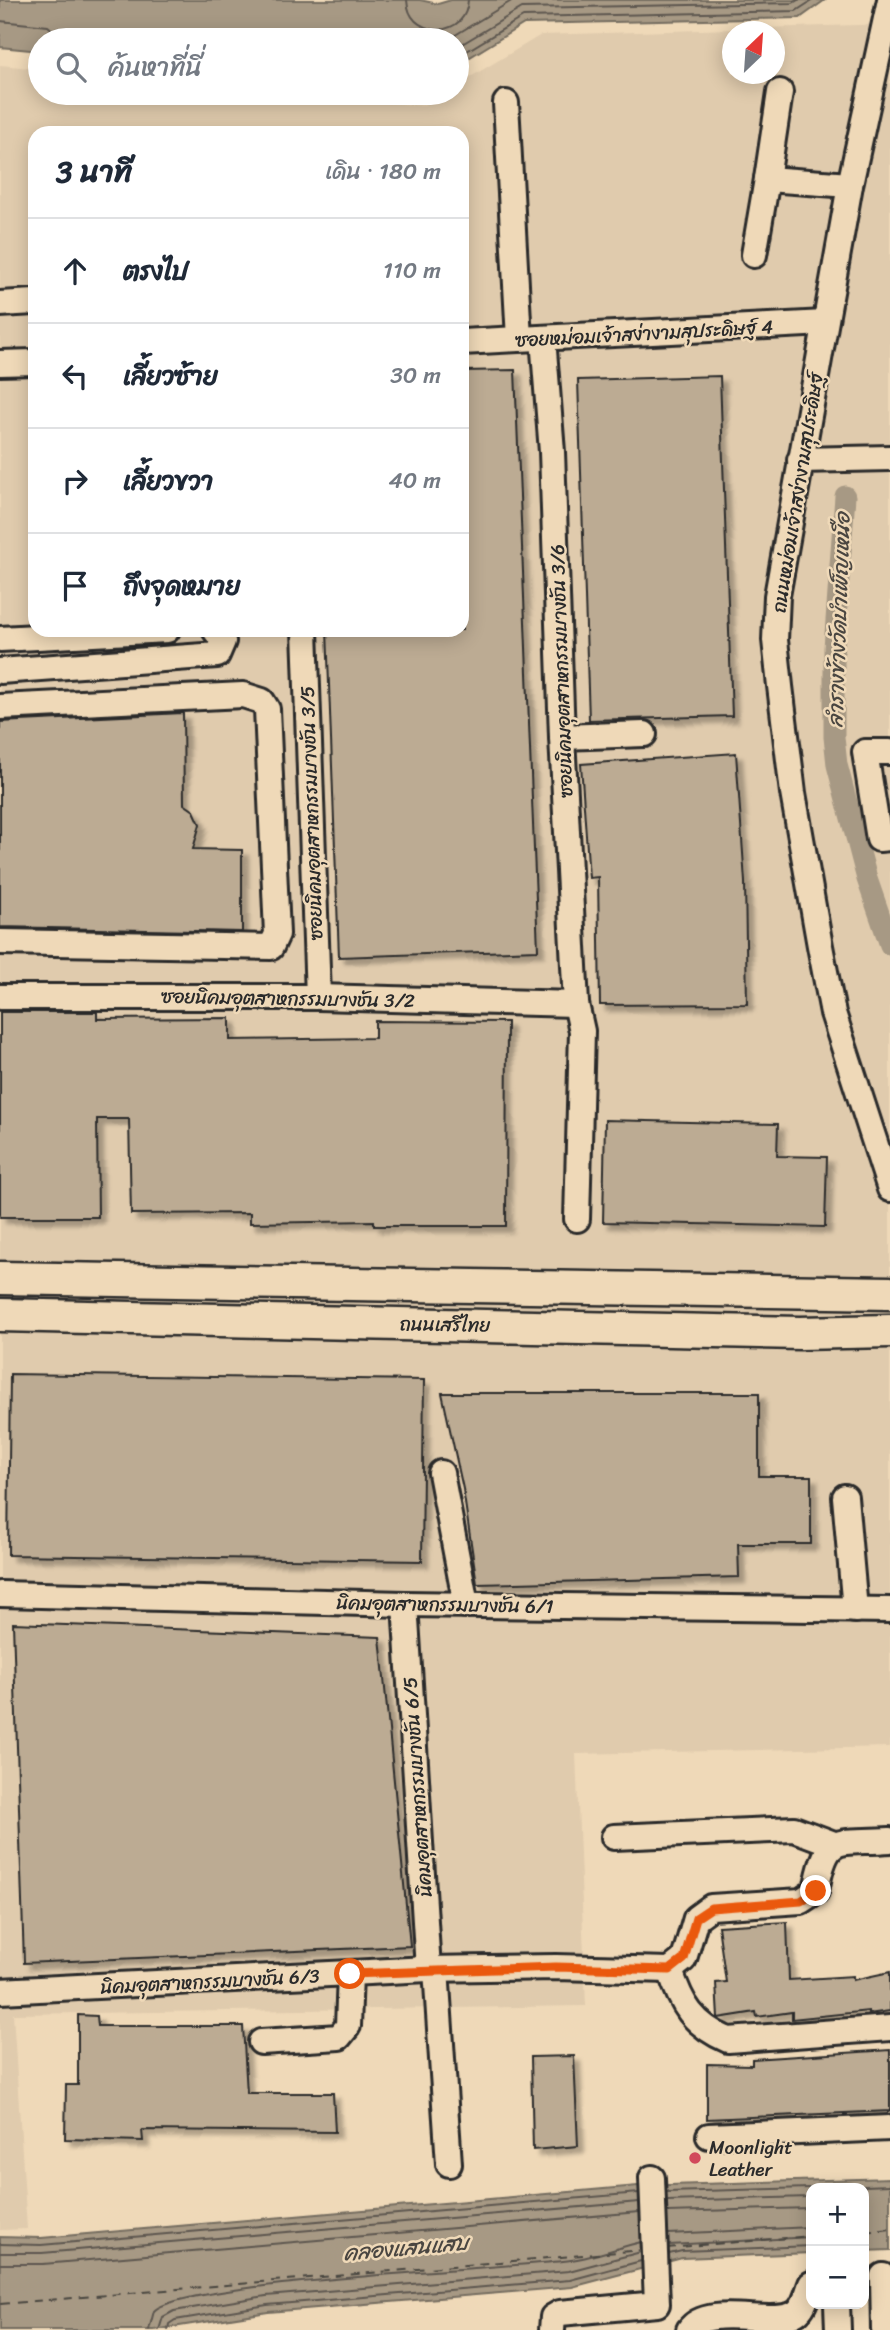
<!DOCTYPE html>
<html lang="th">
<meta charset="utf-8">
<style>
:root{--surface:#fff;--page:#f2f2f3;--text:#1f2937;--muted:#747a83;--line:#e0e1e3}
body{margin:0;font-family:Sriracha,"Playpen Sans Thai",sans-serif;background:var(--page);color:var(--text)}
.controls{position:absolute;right:21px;bottom:21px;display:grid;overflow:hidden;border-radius:14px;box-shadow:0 4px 18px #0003}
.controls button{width:63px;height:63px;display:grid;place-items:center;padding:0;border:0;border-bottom:2px solid var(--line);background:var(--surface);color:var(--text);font:35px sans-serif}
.compass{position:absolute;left:722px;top:21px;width:63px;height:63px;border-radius:50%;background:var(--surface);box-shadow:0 4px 18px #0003;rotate:25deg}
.stop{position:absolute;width:21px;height:21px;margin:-16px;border:5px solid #ea580c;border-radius:50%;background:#fff}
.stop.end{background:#ea580c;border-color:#fff;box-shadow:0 2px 7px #0008}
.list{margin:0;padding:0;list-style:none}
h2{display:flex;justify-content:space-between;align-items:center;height:91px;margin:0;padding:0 28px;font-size:30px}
h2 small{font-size:23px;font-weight:400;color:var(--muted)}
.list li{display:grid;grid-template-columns:46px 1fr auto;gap:21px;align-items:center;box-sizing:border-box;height:105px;padding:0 28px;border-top:2px solid var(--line)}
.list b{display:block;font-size:26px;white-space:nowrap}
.list em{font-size:23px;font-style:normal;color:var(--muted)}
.icon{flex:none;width:38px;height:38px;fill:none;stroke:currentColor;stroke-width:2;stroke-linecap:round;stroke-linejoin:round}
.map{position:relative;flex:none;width:890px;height:2330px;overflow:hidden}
.search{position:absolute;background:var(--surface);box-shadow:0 4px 18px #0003;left:28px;top:28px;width:441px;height:77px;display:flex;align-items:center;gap:18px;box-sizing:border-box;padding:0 24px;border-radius:38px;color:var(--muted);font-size:26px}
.panel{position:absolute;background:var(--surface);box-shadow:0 4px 18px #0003;left:28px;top:126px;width:441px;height:511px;border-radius:21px}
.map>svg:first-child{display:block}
.built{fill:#e0cbad;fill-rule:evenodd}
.water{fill:#a79984;stroke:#756d60;stroke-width:2}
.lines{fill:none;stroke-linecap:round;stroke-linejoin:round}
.shore{stroke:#5d574f;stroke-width:2}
.canal{stroke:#a79984;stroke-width:21}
.ferry{stroke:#4a4641;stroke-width:2;stroke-dasharray:9 7;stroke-linecap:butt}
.building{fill:#bcab93;stroke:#2b2b2b;stroke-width:2;filter:url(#shadow)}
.minor-casing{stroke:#2b2b2b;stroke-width:30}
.major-casing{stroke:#2b2b2b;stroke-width:37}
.minor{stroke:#efd9b8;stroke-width:24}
.major{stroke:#efd9b8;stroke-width:32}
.route{stroke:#ea580c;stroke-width:9}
.poi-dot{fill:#d1495b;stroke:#efd9b8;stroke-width:2.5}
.labels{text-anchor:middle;stroke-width:5;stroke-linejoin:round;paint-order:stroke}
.street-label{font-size:19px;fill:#2b2b2b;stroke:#efd9b8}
.poi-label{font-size:19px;fill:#2b2b2b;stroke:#efd9b8;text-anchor:start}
.water-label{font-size:21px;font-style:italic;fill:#4a4641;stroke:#efd9b8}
</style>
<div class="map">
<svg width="890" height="2330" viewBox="0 0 890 2330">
<defs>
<filter id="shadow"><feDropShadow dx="6" dy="6" stdDeviation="2" flood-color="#0004"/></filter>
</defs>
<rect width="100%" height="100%" fill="#efd9b8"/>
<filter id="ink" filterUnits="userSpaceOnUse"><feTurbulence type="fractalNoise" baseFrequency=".0143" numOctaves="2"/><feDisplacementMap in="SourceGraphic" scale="14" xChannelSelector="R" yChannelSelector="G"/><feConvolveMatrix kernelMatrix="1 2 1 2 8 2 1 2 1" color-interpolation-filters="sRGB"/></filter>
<g filter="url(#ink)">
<path class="built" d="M 890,24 L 890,1747 L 576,1754 L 586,2006 L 13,2014 L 27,2229 L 0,2230 L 0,65 L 40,69 L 40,93 L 285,93 L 422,106 L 445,93 L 457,93 L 457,85 L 541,35 ZM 732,32 L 774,32 L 774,74 L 732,74 ZM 35,133 L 462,133 L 462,630 L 35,630 Z"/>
<g class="water">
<path d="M 0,0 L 420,0 L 438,4 L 451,0 L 825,0 L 800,18 L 524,24 L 457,65 L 457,40 L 40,40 L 40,51 L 0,47 Z"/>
<path d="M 890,2178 L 890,2250 L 864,2251 L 864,2188 L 811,2188 L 811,2253 L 682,2258 L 572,2287 L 268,2312 L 154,2330 L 0,2330 L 0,2237 L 41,2238 L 638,2186 Z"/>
</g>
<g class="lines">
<g class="shore">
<path d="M 407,0 C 408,19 420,28 438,30 C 456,28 467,18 468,0"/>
<path d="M 0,21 L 48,26 L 64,40"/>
<path d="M 447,40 L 513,0"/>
<path d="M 457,47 L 522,8 L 793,3 L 798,0"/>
<path d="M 457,57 L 523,17 L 796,11 L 813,0"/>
<path d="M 814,2188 L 890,2185"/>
<path d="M 667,2192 L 811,2188"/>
<path d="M 667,2201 L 811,2197"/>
<path d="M 667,2212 L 811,2208"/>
<path d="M 668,2234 L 811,2227"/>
<path d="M 0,2244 L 41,2245 L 639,2193"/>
<path d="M 669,2245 L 811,2237"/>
<path d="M 0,2253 L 42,2253 L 639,2202"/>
<path d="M 669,2254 L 682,2251 L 811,2246"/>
<path d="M 0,2264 L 43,2264 L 639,2212"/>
<path d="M 149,2330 L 154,2311 C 182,2282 503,2268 563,2261 C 589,2259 616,2248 641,2242"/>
<path d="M 159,2330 L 163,2317 L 174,2311 L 266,2296 L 569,2271 L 641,2252"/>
<path d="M 168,2330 L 169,2324 L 175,2320 L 267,2305 L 570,2280 L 641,2261"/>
</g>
<path class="canal" d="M 845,496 L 834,648 L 834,737 L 837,765 L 867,879 L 890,945"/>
<g class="ferry">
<path d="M 864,2232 L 890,2229"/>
<path d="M 666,2248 L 811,2236"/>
<path d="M 0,2304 L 643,2250"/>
</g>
</g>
<g class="building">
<path d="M 515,370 L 538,950 L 339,957 L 327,630 L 462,630 L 462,371 Z"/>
<path d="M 720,376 L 732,716 L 589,720 L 578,380 Z"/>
<path d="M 183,713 L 184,804 L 194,811 L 200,824 L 193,849 L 242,850 L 242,932 L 0,927 L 0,722 Z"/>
<path d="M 736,753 L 745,882 L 747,1004 L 600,1005 L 598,877 L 589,878 L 581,764 Z"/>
<path d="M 0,1012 L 97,1012 L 97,1019 L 230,1018 L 230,1040 L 375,1038 L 375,1021 L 507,1022 L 506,1226 L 374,1226 L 374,1221 L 250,1223 L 250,1213 L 131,1214 L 129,1119 L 97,1119 L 98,1217 L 0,1217 Z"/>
<path d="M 605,1120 L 778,1124 L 777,1156 L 827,1157 L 825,1227 L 603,1222 Z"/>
<path d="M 10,1374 L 424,1380 L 422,1561 L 8,1555 Z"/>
<path d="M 442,1393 L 759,1393 L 759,1476 L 811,1476 L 811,1544 L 738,1544 L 739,1577 L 477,1584 L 463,1489 Z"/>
<path d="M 13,1623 L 380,1637 L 410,1946 L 24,1963 Z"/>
<path d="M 787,1922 L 789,1980 L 853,1976 L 853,1980 L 890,1972 L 890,2011 L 868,2014 L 868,2011 L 792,2019 L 792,2012 L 757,2017 L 756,2012 L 718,2018 L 716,1983 L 726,1982 L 718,1926 Z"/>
<path d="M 78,2015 L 97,2016 L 98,2026 L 243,2026 L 247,2093 L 333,2093 L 335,2132 L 142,2130 L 143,2141 L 65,2139 L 66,2085 L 78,2085 Z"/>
<path d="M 890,2050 L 890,2111 L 707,2119 L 707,2064 L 752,2065 L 752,2059 Z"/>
<path d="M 574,2056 L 578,2146 L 533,2150 L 531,2057 Z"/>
</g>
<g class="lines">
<g class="minor-casing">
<g id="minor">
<path d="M 890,0 L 850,185 L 777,596 L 775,640 L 780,686 L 793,793 L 820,946 L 833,1013 L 890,1189"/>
<path d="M 780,92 L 767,179 L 850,185"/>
<path d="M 506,103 L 519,339"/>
<path d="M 754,255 L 767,179"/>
<path d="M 0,304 L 35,302"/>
<path d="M 543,338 L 552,452 L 562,737 L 576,1004 L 582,1031 L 577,1219"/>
<path d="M 462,342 L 825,323"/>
<path d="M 0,363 L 35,362"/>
<path d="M 800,460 L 890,458"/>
<path d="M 305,630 L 318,997"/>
<path d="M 0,639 L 167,630"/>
<path d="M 0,671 L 217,655 L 223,641 L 215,630"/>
<path d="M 0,707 L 243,695 L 262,701 L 267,709 L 277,934 L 271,947 L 0,942"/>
<path d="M 562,737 L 644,734"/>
<path d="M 890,752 L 865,752 L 879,839 L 890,838"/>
<path d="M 0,997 L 318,997 L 576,1004"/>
<path d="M 441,1473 L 466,1605"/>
<path d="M 845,1497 L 855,1610"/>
<path d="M 0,1594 L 405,1604 L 890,1610"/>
<path d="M 405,1604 L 428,1969"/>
<path d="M 614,1837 L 794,1829 L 834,1844"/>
<path d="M 436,1969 L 449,2164"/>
<path d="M 670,1970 C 681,2004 693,2025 728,2040 L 890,2028"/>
<path d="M 0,1991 L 428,1969 L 556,1967 L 670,1970 L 684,1959 L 696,1918 L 711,1907 L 801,1901 L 816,1891 C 827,1831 836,1844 890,1840"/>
<path d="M 261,2042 L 339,2037 L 348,2026 L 350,1974"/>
<path d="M 709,2136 L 890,2128"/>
<path d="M 883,2276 L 884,2330"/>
<path d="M 837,2304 L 838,2330"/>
<path d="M 552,2330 L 553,2317 L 560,2313 L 657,2304 L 652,2178"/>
<path d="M 689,2330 C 708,2302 774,2328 796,2313 C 805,2307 807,2294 811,2284"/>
</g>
</g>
<g class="major-casing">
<g id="major">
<path d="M 0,1278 L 890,1293"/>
<path d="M 0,1315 L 800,1333 L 890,1331"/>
</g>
</g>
<use href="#minor" class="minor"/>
<use href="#major" class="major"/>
</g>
</g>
<g class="lines" filter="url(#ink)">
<path class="route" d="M 350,1974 L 556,1967 L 670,1970 L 684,1959 L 696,1918 L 711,1908 L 801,1901 L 816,1891"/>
</g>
<circle class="poi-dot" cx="695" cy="2158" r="7"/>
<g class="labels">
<g class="street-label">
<text transform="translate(644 333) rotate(-3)" y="7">ซอยหม่อมเจ้าสง่างามสุประดิษฐ์ 4</text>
<text transform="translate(797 493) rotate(-81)" y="7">ถนนหม่อมเจ้าสง่างามสุประดิษฐ์</text>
<text transform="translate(561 671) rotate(-92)" y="7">ซอยนิคมอุตสาหกรรมบางชัน 3/6</text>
<text transform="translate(311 813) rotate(-92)" y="7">ซอยนิคมอุตสาหกรรมบางชัน 3/5</text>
<text transform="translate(288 998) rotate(1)" y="7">ซอยนิคมอุตสาหกรรมบางชัน 3/2</text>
<text transform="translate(445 1324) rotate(1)" y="7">ถนนเสรีไทย</text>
<text transform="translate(445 1604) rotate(1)" y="7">นิคมอุตสาหกรรมบางชัน 6/1</text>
<text transform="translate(417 1787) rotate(-94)" y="7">นิคมอุตสาหกรรมบางชัน 6/5</text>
<text transform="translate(210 1981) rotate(-3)" y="7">นิคมอุตสาหกรรมบางชัน 6/3</text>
</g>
<g class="poi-label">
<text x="709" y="2154">Moonlight<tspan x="709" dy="22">Leather</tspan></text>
</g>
<g class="water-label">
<text transform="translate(839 620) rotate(-88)" y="7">ลำรางข้างวัดบำเพ็ญเหนือ</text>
<text transform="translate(406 2248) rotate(-5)" y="7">คลองแสนแสบ</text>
</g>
</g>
</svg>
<div class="controls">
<button>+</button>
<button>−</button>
</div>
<svg class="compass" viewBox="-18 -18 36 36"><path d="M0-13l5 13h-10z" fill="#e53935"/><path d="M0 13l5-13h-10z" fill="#747a83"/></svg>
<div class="stop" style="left:350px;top:1974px"></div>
<div class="stop end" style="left:816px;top:1891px"></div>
<div class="search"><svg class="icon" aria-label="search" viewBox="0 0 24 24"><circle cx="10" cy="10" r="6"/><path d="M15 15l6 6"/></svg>ค้นหาที่นี่</div>
<section class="panel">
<h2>3 นาที<small>เดิน · 180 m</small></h2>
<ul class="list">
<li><svg class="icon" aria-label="ahead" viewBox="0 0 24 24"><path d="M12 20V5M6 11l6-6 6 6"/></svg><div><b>ตรงไป</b></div><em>110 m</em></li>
<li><svg class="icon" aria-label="left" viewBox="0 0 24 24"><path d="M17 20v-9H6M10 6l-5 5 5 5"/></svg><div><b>เลี้ยวซ้าย</b></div><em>30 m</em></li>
<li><svg class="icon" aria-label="right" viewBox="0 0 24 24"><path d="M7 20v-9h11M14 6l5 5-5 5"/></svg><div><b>เลี้ยวขวา</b></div><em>40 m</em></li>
<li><svg class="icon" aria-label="arrive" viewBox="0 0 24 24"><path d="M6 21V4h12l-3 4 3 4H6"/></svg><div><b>ถึงจุดหมาย</b></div></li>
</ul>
</section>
</div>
